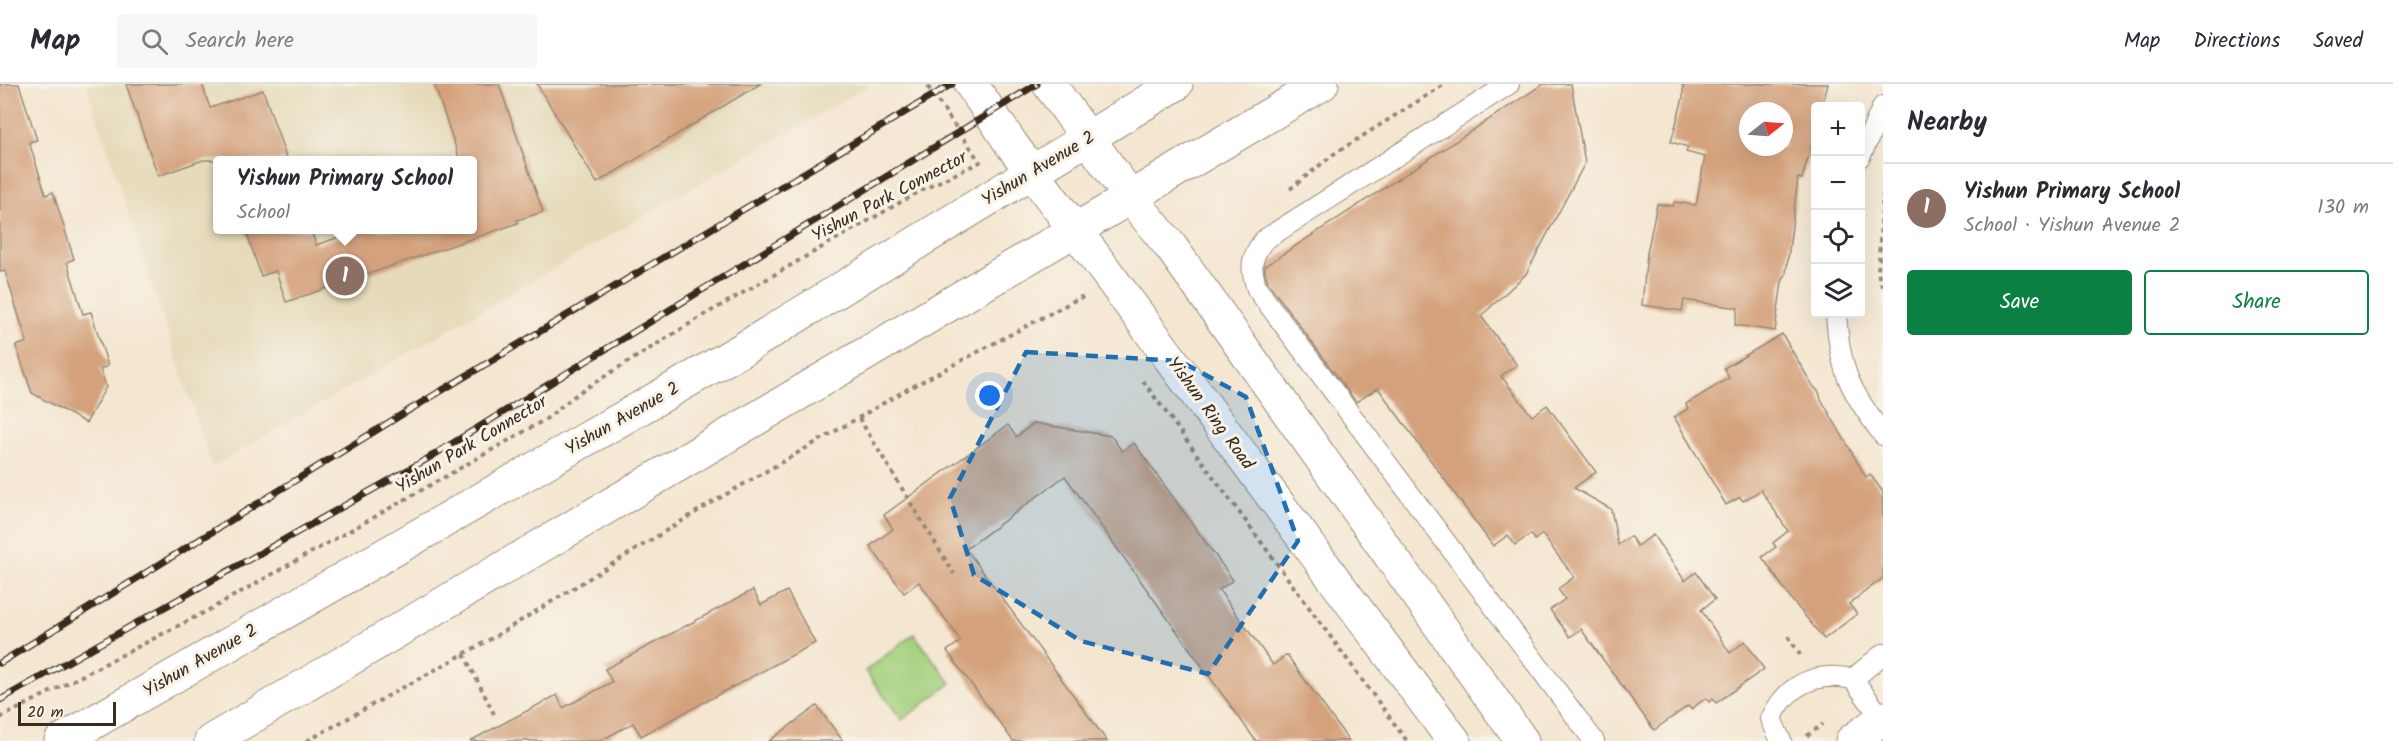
<!DOCTYPE html>
<meta charset="utf-8">
<style>
:root{--surface:#fff;--page:#f7f7f7;--text:#2b2b33;--muted:#7c7c81;--line:#e1e1e2;--accent:#0b8043}
body{margin:0;font-family:Kalam,sans-serif;background:var(--page);color:var(--text)}
.controls{position:absolute;right:18px;top:18px;display:grid;overflow:hidden;border-radius:6px;box-shadow:0 6px 24px #0002}
.controls button{width:54px;height:54px;display:grid;place-items:center;padding:0;border:0;border-bottom:2px solid var(--line);background:var(--surface);color:var(--text);font:30px sans-serif}
.compass{position:absolute;left:1739px;top:18px;width:54px;height:54px;border-radius:50%;background:var(--surface);box-shadow:0 6px 24px #0002;rotate:73deg}
.scale{position:absolute;left:18px;bottom:15px;width:98px;box-sizing:border-box;padding-left:6px;border:3px solid #3b2a1e;border-top:0;font-size:16px;line-height:21px;white-space:nowrap;color:#3b2a1e;-webkit-text-stroke:4px #f7f3e8;paint-order:stroke}
.you{position:absolute;left:990px;top:312px;width:21px;height:21px;margin:-15px;border:4px solid #fff;border-radius:50%;background:#1a73e8;box-shadow:0 0 0 9px #1a73e833}
.badge{display:grid;place-items:center;width:39px;height:39px;border-radius:50%;background:var(--accent);color:#fff;font-size:20px;font-weight:700}
.pin{position:absolute;translate:-50% -50%;border:3px solid #fff;box-shadow:0 2px 6px #0006}
.popup{position:absolute;left:213px;top:72px;width:264px;height:78px;box-sizing:border-box;display:grid;place-content:center;border-radius:6px;background:var(--surface);filter:drop-shadow(0 2px 4px #0005);font-size:20px;white-space:nowrap;color:var(--muted)}
.popup b{font-size:22px;color:var(--text)}
.popup::after{content:'';position:absolute;left:50%;top:100%;margin-left:-12px;border:12px solid transparent;border-top-color:var(--surface)}
.list{margin:0;padding:0;list-style:none}
h2{display:flex;justify-content:space-between;align-items:center;height:78px;margin:0;padding:0 24px;font-size:26px}
h2 small{font-size:20px;font-weight:400;color:var(--muted)}
.list li{display:grid;grid-template-columns:39px 1fr auto;gap:18px;align-items:center;box-sizing:border-box;height:90px;padding:0 24px;border-top:2px solid var(--line)}
.list b{display:block;font-size:22px;white-space:nowrap}
.list p{margin:0;font-size:20px;white-space:nowrap;color:var(--muted)}
.list em{font-size:20px;font-style:normal;color:var(--muted)}
.actions{display:flex;gap:12px;padding:18px 24px}
.actions a{flex:1;padding:14px 0;border:2px solid var(--accent);border-radius:6px;text-align:center;font-size:21px;color:var(--accent)}
.actions .main{background:var(--accent);color:#fff}
.icon{flex:none;width:33px;height:33px;fill:none;stroke:currentColor;stroke-width:2;stroke-linecap:round;stroke-linejoin:round}
.map{position:relative;flex:none;width:1883px;height:657px;overflow:hidden}
header{display:flex;align-items:center;gap:36px;box-sizing:border-box;height:84px;padding:0 30px;background:var(--surface);border-bottom:2px solid var(--line)}
header strong{font-size:28px}
nav{display:flex;gap:33px;margin-inline-start:auto;font-size:21px}
.search{width:420px;height:54px;background:var(--page);display:flex;align-items:center;gap:15px;box-sizing:border-box;padding:0 21px;border-radius:6px;color:var(--muted);font-size:22px}
main{display:flex}
aside{flex:1;background:var(--surface)}
.map>svg:first-child{display:block}
.built{fill:#e5daba;fill-rule:evenodd}
.green{fill:#a4d17f;stroke:#707e4e;stroke-width:1.5}
.building{fill:#d4a17b;fill-rule:evenodd}
.lines{fill:none;stroke-linecap:round;stroke-linejoin:round}
.service-casing{stroke:#988877;stroke-width:22}
.minor-casing{stroke:#988877;stroke-width:35}
.secondary-casing{stroke:#988877;stroke-width:35}
.primary-casing{stroke:#988877;stroke-width:35}
.path{stroke:#988877;stroke-width:4;stroke-dasharray:4.5 4.5;stroke-linecap:butt}
.service{stroke:#fff;stroke-width:20}
.minor{stroke:#fff;stroke-width:33}
.secondary{stroke:#fff;stroke-width:33}
.primary{stroke:#fff;stroke-width:33}
.rail-casing{stroke:#3b2a1e;stroke-width:7}
.rail{stroke:#f7f3e8;stroke-width:4.5;stroke-dasharray:14;stroke-linecap:butt}
.marked{fill:#1f6fb2;fill-opacity:0.2;stroke:#1f6fb2;stroke-width:4.5;stroke-dasharray:12 8;stroke-linejoin:round}
.labels{text-anchor:middle;stroke-width:6;stroke-linejoin:round;paint-order:stroke}
.street-label{font-size:18px;fill:#3b2a1e;stroke:#f7f3e8}
</style>
<header>
<strong>Map</strong>
<div class="search"><svg class="icon" aria-label="search" viewBox="0 0 24 24"><circle cx="10" cy="10" r="6"/><path d="M15 15l6 6"/></svg>Search here</div>
<nav><a>Map</a><a>Directions</a><a>Saved</a></nav>
</header>
<main>
<div class="map">
<svg width="1883" height="657" viewBox="0 0 1883 657">
<rect width="100%" height="100%" fill="#f7f3e8"/>
<filter id="ink" filterUnits="userSpaceOnUse"><feTurbulence type="fractalNoise" baseFrequency=".0167" numOctaves="2"/><feDisplacementMap in="SourceGraphic" scale="12" xChannelSelector="R" yChannelSelector="G"/><feConvolveMatrix kernelMatrix="1 2 1 2 8 2 1 2 1" color-interpolation-filters="sRGB"/></filter>
<filter id="wash" filterUnits="userSpaceOnUse"><feTurbulence type="fractalNoise" baseFrequency=".008" numOctaves="4" result="noise"/><feDisplacementMap in="SourceGraphic" scale="24" xChannelSelector="R" yChannelSelector="G"/><feGaussianBlur stdDeviation="1.35" result="paint"/><feColorMatrix in="noise" values="0 0 0 0 0 0 0 0 0 0 0 0 0 0 0 0 0 1.4 0 .05"/><feComposite in="paint" operator="in"/></filter>
<g filter="url(#wash)">
<rect width="100%" height="100%" fill="#f4e6d0"/>
<path class="built" d="M 86,0 L 871,0 L 212,383 ZM 218,76 L 472,76 L 472,146 L 218,146 Z"/>
<path class="green" d="M 914,550 L 951,599 L 902,636 L 865,587 Z"/>
<g id="blocks">
<g class="building">
<path d="M 0,0 L 19,0 L 37,56 L 29,58 L 46,111 L 53,108 L 74,175 L 67,178 L 83,230 L 91,228 L 108,282 L 100,285 L 106,303 L 86,339 L 32,309 L 16,262 L 27,258 L 5,187 L 0,188 Z"/>
<path d="M 126,0 L 202,0 L 210,24 L 263,6 L 287,76 L 203,76 L 158,92 Z"/>
<path d="M 434,0 L 499,0 L 543,128 L 517,136 L 518,139 L 286,218 L 276,187 L 261,192 L 246,146 L 311,146 L 316,161 L 360,146 L 472,146 L 472,76 L 460,76 Z"/>
<path d="M 537,0 L 760,0 L 597,99 Z"/>
<path d="M 1543,0 L 1571,0 L 1585,79 L 1526,190 L 1481,232 L 1517,281 L 1501,292 L 1532,332 L 1547,321 L 1596,388 L 1574,404 L 1611,425 L 1618,461 L 1630,452 L 1637,462 L 1653,451 L 1685,497 L 1696,488 L 1715,515 L 1701,526 L 1730,569 L 1745,557 L 1764,585 L 1716,619 L 1713,615 L 1709,618 L 1706,614 L 1691,625 L 1688,622 L 1654,646 L 1581,545 L 1570,553 L 1550,526 L 1565,515 L 1558,505 L 1574,493 L 1542,450 L 1535,456 L 1531,450 L 1515,461 L 1508,451 L 1493,462 L 1378,304 L 1356,318 L 1268,199 L 1265,189 L 1265,182 Z"/>
<path d="M 1683,0 L 1828,0 L 1822,22 L 1815,22 L 1815,50 L 1802,95 L 1798,94 L 1786,190 L 1782,198 L 1775,247 L 1735,241 L 1738,224 L 1684,216 L 1682,227 L 1642,221 L 1647,169 L 1657,120 L 1673,122 L 1674,118 L 1696,121 L 1705,73 L 1686,68 L 1688,63 L 1671,58 L 1683,14 ZM 1748,27 L 1784,27 L 1784,63 L 1748,63 Z"/>
<path d="M 1782,250 L 1813,302 L 1819,308 L 1821,315 L 1866,393 L 1870,390 L 1883,408 L 1883,494 L 1849,520 L 1857,530 L 1824,555 L 1792,516 L 1762,473 L 1776,463 L 1773,459 L 1788,447 L 1761,406 L 1743,417 L 1740,413 L 1726,421 L 1674,333 L 1688,325 L 1686,320 L 1729,294 L 1724,284 Z"/>
<path d="M 1034,339 L 1111,352 L 1122,367 L 1134,359 L 1233,496 L 1219,506 L 1273,581 L 1287,571 L 1349,657 L 1256,657 L 1065,392 L 966,465 L 1107,657 L 1013,657 L 947,567 L 961,557 L 919,498 L 904,509 L 870,462 L 893,445 L 884,431 L 1008,341 L 1016,353 Z"/>
<path d="M 753,506 L 761,521 L 787,507 L 815,559 L 641,652 L 633,639 L 600,657 L 470,657 L 557,611 L 563,624 L 612,598 L 605,585 Z"/>
<path d="M 817,622 L 843,657 L 769,657 Z"/>
</g>
</g>
</g>
<g filter="url(#ink)">
<use href="#blocks" fill-opacity="0" stroke="#988877" stroke-width="1.5"/>
<g class="lines">
<g class="service-casing">
<g id="service">
<path d="M 1509,0 L 1264,156 C 1250,174 1250,184 1257,205 L 1594,657"/>
<path d="M 1860,73 L 1883,22"/>
<path d="M 1836,230 C 1840,287 1849,305 1883,351"/>
<path d="M 1853,595 L 1883,570"/>
<path d="M 1781,657 L 1771,635 C 1787,600 1816,587 1853,595 L 1882,635"/>
</g>
</g>
<g class="minor-casing">
<path id="minor" d="M 1852,657 L 1883,634"/>
</g>
<g class="secondary-casing">
<g id="secondary">
<path d="M 971,0 L 1012,61 L 1454,657"/>
<path d="M 1049,0 L 1131,114 L 1171,163 L 1522,657"/>
</g>
</g>
<g class="primary-casing">
<g id="primary">
<path d="M 61,657 L 743,265 L 1176,0"/>
<path d="M 211,657 L 1322,0"/>
</g>
</g>
<g class="path">
<path d="M 1290,105 L 1334,70 L 1445,0"/>
<path d="M 1883,109 L 1878,189 L 1883,206"/>
<path d="M 1143,297 L 1407,657"/>
<path d="M 859,334 L 954,490"/>
<path d="M 1788,552 L 1802,574"/>
<path d="M 464,570 L 494,630"/>
<path d="M 0,634 L 207,527 L 413,411 L 546,335 L 578,309 L 699,234 L 920,107 L 980,78 L 926,0"/>
<path d="M 1807,652 L 1823,640"/>
<path d="M 307,657 L 496,552 L 706,422 L 908,305 L 1081,213 L 1083,217"/>
</g>
<use href="#service" class="service"/>
<use href="#minor" class="minor"/>
<use href="#secondary" class="secondary"/>
<use href="#primary" class="primary"/>
<g class="rail-casing">
<g id="rail">
<path d="M 0,579 L 401,331 L 952,0"/>
<path d="M 0,616 L 427,375 L 1037,0"/>
</g>
</g>
<use href="#rail" class="rail"/>
</g>
</g>
<path class="marked" d="M 1026,268 L 1180,277 L 1246,313 L 1298,457 L 1208,590 L 1081,557 L 974,491 L 950,414 Z"/>
<g class="labels">
<g class="street-label">
<text transform="translate(1038 84) rotate(-31)" y="6">Yishun Avenue 2</text>
<text transform="translate(889 112) rotate(-28)" y="6">Yishun Park Connector</text>
<text transform="translate(1211 329) rotate(54)" y="6">Yishun Ring Road</text>
<text transform="translate(622 334) rotate(-30)" y="6">Yishun Avenue 2</text>
<text transform="translate(471 360) rotate(-31)" y="6">Yishun Park Connector</text>
<text transform="translate(200 576) rotate(-30)" y="6">Yishun Avenue 2</text>
</g>
</g>
</svg>
<div class="controls">
<button>+</button>
<button>−</button>
<button><svg class="icon" aria-label="locate" viewBox="0 0 24 24"><circle cx="12" cy="12" r="6"/><path d="M12 2v4M12 18v4M2 12h4M18 12h4"/></svg></button>
<button><svg class="icon" aria-label="layers" viewBox="0 0 24 24"><path d="M12 4l9 5-9 5-9-5zM3 14l9 5 9-5"/></svg></button>
</div>
<svg class="compass" viewBox="-18 -18 36 36"><path d="M0-13l5 13h-10z" fill="#e53935"/><path d="M0 13l5-13h-10z" fill="#7c7c81"/></svg>
<div class="scale">20 m</div>
<div class="you"></div>
<div class="pin badge" style="left:345px;top:192px;background:#8d6e63">1</div>
<div class="popup"><b>Yishun Primary School</b>School</div>
</div>
<aside>
<h2>Nearby<small></small></h2>
<ul class="list">
<li><span class="badge" style="background:#8d6e63">1</span><div><b>Yishun Primary School</b><p>School · Yishun Avenue 2</p></div><em>130 m</em></li>
</ul>
<div class="actions"><a class="main">Save</a><a>Share</a></div>
</aside>
</main>
